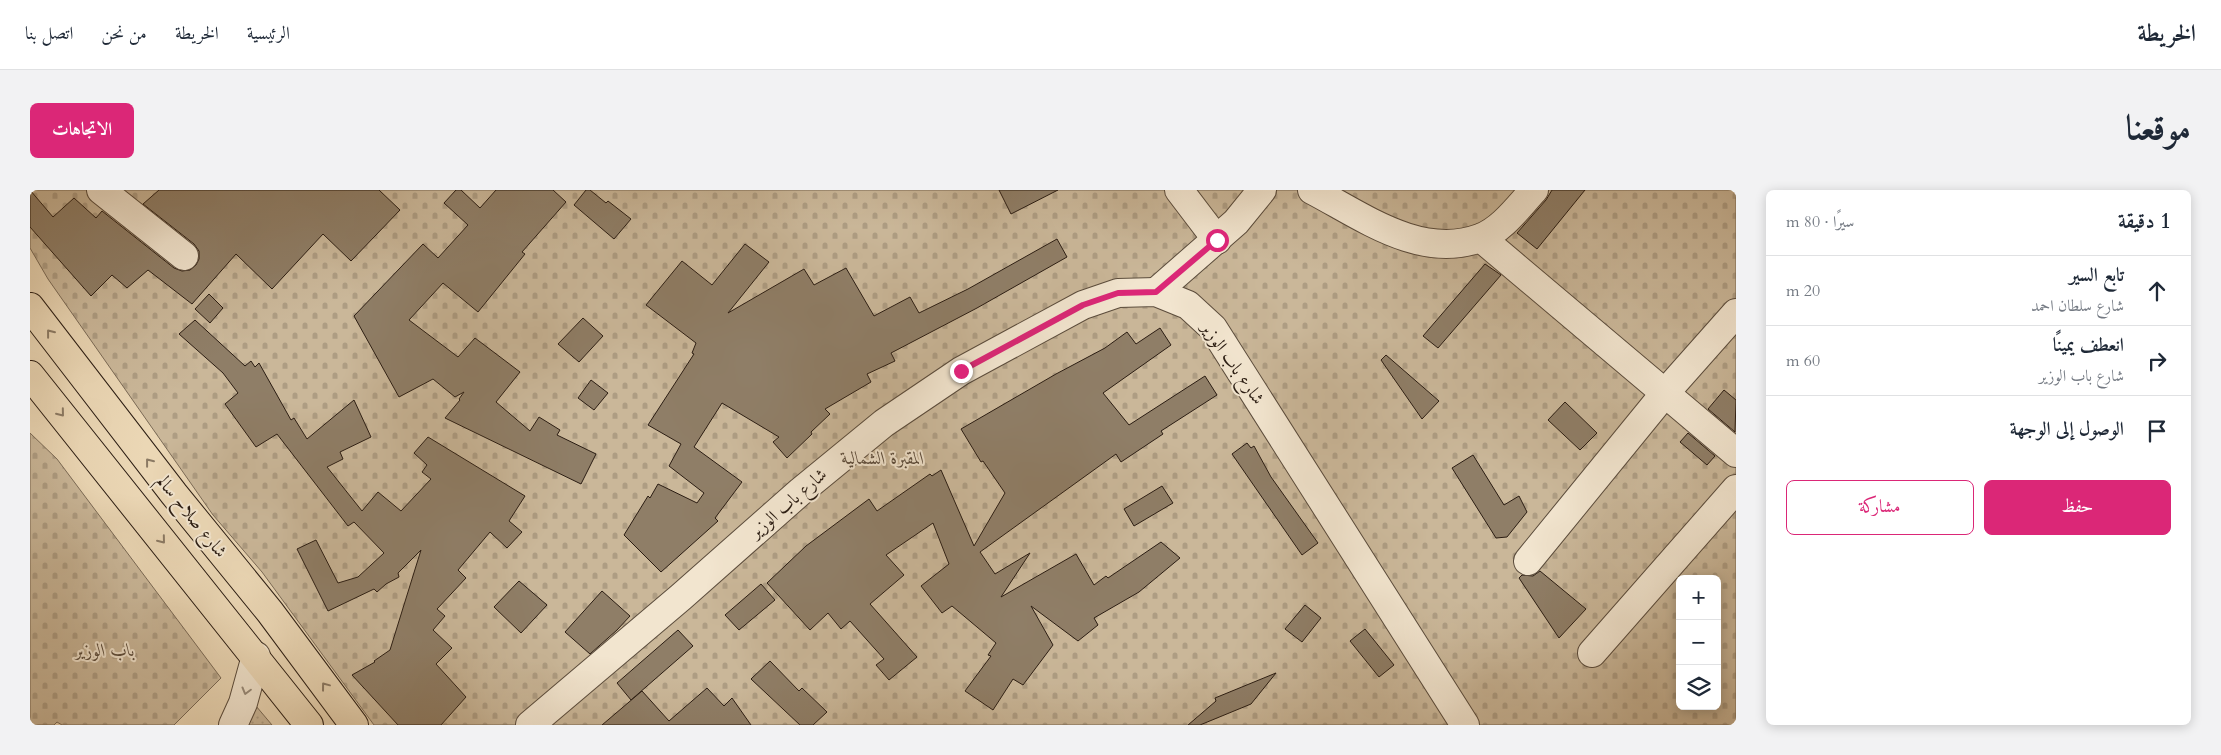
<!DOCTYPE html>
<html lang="ar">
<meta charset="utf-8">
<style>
:root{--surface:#fff;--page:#f2f2f3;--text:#1f2937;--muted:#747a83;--line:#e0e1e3;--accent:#db2777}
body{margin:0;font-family:Cardo,Amiri,serif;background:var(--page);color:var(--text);direction:rtl}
.controls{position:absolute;right:15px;bottom:15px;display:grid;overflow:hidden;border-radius:8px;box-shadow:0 2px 12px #0003}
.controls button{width:45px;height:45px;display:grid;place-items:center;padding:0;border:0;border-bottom:1px solid var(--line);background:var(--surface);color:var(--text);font:25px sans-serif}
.stop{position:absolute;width:15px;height:15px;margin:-11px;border:4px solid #db2777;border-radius:50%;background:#fff}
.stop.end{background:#db2777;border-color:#fff;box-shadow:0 1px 5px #0008}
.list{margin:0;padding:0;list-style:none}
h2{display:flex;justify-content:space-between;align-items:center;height:65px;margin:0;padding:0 20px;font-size:21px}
h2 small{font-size:16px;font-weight:400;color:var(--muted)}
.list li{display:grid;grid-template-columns:32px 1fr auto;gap:15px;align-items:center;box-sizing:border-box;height:70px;padding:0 20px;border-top:1px solid var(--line)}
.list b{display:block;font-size:19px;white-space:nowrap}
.list p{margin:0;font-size:16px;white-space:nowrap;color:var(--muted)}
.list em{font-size:16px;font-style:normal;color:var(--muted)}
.actions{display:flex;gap:10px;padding:15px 20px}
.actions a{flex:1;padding:11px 0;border:1px solid var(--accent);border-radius:8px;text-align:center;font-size:18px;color:var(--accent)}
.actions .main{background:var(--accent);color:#fff}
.icon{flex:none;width:28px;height:28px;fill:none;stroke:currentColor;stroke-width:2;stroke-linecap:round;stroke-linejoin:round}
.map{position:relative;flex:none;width:1706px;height:535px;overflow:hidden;direction:ltr;border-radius:8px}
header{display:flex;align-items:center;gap:30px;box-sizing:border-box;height:70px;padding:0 25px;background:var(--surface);border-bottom:1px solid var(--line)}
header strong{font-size:24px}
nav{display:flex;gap:28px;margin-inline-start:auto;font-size:18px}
.intro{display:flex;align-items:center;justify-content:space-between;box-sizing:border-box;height:120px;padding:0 30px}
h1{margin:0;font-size:35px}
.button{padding:12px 22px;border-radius:8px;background:var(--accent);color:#fff;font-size:18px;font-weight:700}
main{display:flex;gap:30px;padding:0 30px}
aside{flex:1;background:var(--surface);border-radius:8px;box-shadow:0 2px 12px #0003}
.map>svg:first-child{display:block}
.grass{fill:url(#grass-dots);stroke:#7a6a56}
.cemetery{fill:url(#cemetery-stones);stroke:#7a6a56;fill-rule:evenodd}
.building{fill:#8f7e67;stroke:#2b1d13}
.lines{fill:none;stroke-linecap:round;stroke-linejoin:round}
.minor-casing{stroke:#5b4c3c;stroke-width:30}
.highway-casing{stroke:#2b1d13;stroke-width:30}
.minor{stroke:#f2e5cf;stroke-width:28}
.highway{stroke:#ebd7b5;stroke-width:28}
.oneway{stroke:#8b7a64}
.oneway2{stroke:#988b7a}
.route{stroke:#db2777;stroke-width:6}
.labels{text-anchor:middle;stroke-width:4;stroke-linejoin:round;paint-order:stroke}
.street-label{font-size:18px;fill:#2b1d13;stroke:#f2e5cf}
.park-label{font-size:18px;font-style:italic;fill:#5b4b3b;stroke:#f2e5cf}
</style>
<header>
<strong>الخريطة</strong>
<nav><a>الرئيسية</a><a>الخريطة</a><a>من نحن</a><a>اتصل بنا</a></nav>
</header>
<div class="intro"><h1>موقعنا</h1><a class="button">الاتجاهات</a></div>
<main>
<aside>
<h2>1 دقيقة<small>سيرًا · 80 m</small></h2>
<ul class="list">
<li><svg class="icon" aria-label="ahead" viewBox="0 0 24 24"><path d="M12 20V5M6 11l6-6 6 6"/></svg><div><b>تابع السير</b><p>شارع سلطان احمد</p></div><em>20 m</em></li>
<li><svg class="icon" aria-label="right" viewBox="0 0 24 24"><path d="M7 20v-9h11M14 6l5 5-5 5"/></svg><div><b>انعطف يمينًا</b><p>شارع باب الوزير</p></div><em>60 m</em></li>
<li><svg class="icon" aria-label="arrive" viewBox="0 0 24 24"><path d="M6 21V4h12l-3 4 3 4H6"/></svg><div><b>الوصول إلى الوجهة</b></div></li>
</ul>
<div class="actions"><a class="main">حفظ</a><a>مشاركة</a></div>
</aside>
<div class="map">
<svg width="1706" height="535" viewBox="0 0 1706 535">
<defs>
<pattern id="grass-dots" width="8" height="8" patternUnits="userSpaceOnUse" patternTransform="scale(1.25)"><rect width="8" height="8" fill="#cab799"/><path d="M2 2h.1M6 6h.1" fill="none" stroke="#ae9d83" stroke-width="1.8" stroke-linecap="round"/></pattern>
<pattern id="cemetery-stones" width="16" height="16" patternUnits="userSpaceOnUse" patternTransform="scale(1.25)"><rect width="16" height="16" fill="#cab799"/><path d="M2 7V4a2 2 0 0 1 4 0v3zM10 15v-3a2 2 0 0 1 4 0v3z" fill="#ae9d83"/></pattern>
</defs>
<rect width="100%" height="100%" fill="#ebd7b5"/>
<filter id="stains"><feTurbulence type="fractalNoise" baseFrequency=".004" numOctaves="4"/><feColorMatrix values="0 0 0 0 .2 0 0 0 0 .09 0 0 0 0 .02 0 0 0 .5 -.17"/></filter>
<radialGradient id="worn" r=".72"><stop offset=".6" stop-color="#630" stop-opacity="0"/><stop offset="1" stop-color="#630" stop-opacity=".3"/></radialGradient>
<path class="grass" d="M 226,516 L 242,535 L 215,535 Z"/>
<g class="cemetery">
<path d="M 0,0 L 1706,0 L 1706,535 L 344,535 L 232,382 L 183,325 L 18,89 L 0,58 ZM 1650,389 L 1687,389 L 1687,516 L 1650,516 Z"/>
<path d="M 0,243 L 27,269 L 191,488 L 144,535 L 32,535 L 27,532 L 24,535 L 0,535 Z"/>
</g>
<g class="building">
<path d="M 0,0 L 23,27 L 44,8 L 66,28 L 72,21 L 144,78 L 152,81 L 160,80 L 166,75 L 169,69 L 169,61 L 164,54 L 113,14 L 129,0 L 349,0 L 370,20 L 321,71 L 293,44 L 242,99 L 206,64 L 162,114 L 118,80 L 97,98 L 82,85 L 61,106 L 0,37 Z"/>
<path d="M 426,0 L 431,0 L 450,18 L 466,0 L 523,0 L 536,12 L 492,62 L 495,64 L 448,122 L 413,93 L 379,130 L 428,167 L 445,148 L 490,182 L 466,212 L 500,241 L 509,227 L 530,240 L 527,245 L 566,264 L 551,294 L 415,228 L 430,210 L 429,209 L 434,202 L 425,207 L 403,189 L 369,207 L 324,126 L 393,54 L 408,68 L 438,35 L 414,13 Z"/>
<path d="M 556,0 L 560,0 L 576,13 L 578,11 L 601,29 L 584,49 L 544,15 Z"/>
<path d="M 969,0 L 1028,0 L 981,24 Z"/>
<path d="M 1522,0 L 1555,0 L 1507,59 L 1487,43 L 1516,10 Z"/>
<path d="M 1027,49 L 1037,67 L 947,118 L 861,163 L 865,171 L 837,184 L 841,192 L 795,219 L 800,224 L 781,242 L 782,244 L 757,268 L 743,252 L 749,247 L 692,213 L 664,257 L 712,292 L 685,328 L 688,331 L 631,382 L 594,345 L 618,306 L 620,308 L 628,294 L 667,313 L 674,303 L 639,276 L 651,254 L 618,235 L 664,164 L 662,163 L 666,153 L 616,115 L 652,71 L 682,95 L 715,54 L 739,72 L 698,123 L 774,79 L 784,95 L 816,78 L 844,126 L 880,107 L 889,123 L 938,99 Z"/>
<path d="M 1455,74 L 1471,85 L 1408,158 L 1393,146 Z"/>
<path d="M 179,104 L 193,118 L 180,133 L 165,119 Z"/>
<path d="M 553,128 L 573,146 L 549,172 L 528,154 Z"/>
<path d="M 165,130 L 215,176 L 221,171 L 225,177 L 229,173 L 261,230 L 264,228 L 277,249 L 324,210 L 341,247 L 310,262 L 313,269 L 297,277 L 332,321 L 348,302 L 371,321 L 401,289 L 392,282 L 397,275 L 384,263 L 398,247 L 495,306 L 479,331 L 492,342 L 477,358 L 460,342 L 428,380 L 436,388 L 407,419 L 415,426 L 403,440 L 422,458 L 406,474 L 436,507 L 411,535 L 368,535 L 322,485 L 345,472 L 344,471 L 360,460 L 391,360 L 368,383 L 369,387 L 356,394 L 347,402 L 344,399 L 298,421 L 267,359 L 286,350 L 308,393 L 328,387 L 354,363 L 324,332 L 318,336 L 247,244 L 226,257 L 195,214 L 208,203 L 193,183 L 149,144 Z"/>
<path d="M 1130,138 L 1141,155 L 1073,203 L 1099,235 L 1175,186 L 1187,205 L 1131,241 L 1133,244 L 1091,272 L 1086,264 L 950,362 L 965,384 L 1000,363 L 971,407 L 1046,364 L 1064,395 L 1076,386 L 1078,388 L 1131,352 L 1150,368 L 1109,402 L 1064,428 L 1068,435 L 1048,451 L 1001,416 L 1023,455 L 993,495 L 983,489 L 963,520 L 935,501 L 961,466 L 958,465 L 966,453 L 922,416 L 912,423 L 891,396 L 919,374 L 903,333 L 856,365 L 874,385 L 840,414 L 887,467 L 859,490 L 846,475 L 854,469 L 820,431 L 811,439 L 798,423 L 780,440 L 737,393 L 776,356 L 839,309 L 847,321 L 900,284 L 902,286 L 911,280 L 944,356 L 975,303 L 953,271 L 951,272 L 931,239 L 1026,184 L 1075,158 L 1097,142 L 1106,154 Z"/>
<path d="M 1356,165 L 1409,211 L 1392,229 L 1351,170 Z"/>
<path d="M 561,190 L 578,203 L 564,220 L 548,208 Z"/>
<path d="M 1694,200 L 1706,210 L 1705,242 L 1678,219 Z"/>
<path d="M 1535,212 L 1567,243 L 1550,260 L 1518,230 Z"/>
<path d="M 1658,243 L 1685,266 L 1677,275 L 1650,252 Z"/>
<path d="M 1217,253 L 1221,258 L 1224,256 L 1241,287 L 1288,353 L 1272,365 L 1202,264 Z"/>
<path d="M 1443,265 L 1474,315 L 1489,306 L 1497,322 L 1477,347 L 1466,348 L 1422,278 Z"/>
<path d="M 1132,296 L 1143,313 L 1104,336 L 1094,319 Z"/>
<path d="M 1510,381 L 1556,419 L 1529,448 L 1489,388 L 1492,385 L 1503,386 Z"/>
<path d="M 489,391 L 517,415 L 491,443 L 464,417 Z"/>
<path d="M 731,394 L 745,410 L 709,440 L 695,425 Z"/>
<path d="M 572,401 L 600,426 L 587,440 L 560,464 L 535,442 Z"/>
<path d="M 1275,415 L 1291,428 L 1272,452 L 1255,439 Z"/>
<path d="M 1335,439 L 1364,475 L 1349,487 L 1320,451 Z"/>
<path d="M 648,440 L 663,456 L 601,510 L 587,493 Z"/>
<path d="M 740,471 L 769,501 L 772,498 L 797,522 L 783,535 L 770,535 L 721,489 Z"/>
<path d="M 1246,483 L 1221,514 L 1170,535 L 1158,535 L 1186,511 L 1185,508 Z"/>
<path d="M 677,498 L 694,516 L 702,508 L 721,535 L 572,535 L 612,501 L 639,531 Z"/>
</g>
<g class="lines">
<g class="minor-casing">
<g id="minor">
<path d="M 71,0 L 154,66"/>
<path d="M 1149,0 L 1187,50"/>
<path d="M 1282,0 C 1332,26 1390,70 1450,48 C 1472,40 1489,16 1504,0"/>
<path d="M 1451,48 L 1706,263"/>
<path d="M 1126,102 L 1206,32 L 1232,0"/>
<path d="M 1498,371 L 1635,203 L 1706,123"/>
<path d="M 1562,463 L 1706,299"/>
<path d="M 203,535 L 213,513 L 226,466"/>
<path d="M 500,535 L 651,407 L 771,301 L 854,233 L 931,181 L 1053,115 L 1088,103 L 1126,102 L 1158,115 L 1183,138 L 1435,535"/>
</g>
</g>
<g class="highway-casing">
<g id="highway">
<path d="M 0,117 L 144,304 L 240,422 L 324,535"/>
<path d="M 0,185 L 279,535"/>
</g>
</g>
<use href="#minor" class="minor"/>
<use href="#highway" class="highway"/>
</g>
<defs><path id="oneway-chevron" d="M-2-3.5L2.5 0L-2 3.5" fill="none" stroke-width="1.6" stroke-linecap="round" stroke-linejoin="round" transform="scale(1.25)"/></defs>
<g class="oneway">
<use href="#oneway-chevron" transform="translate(20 143) rotate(-128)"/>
<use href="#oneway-chevron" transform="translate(31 223) rotate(51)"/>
<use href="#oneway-chevron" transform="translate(119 272) rotate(-128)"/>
<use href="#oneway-chevron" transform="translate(132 350) rotate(51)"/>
<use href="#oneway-chevron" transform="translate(295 496) rotate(-127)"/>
</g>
<use class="oneway2" href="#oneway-chevron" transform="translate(216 501) rotate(105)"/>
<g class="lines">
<path class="route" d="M 931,181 L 1053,115 L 1088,103 L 1126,102 L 1187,50"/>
</g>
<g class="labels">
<g class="street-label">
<text transform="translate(1203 173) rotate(55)" y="6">شارع باب الوزير</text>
<text transform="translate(758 313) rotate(-41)" y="6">شارع باب الوزير</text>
<text transform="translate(162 326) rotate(51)" y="6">شارع صلاح سالم</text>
</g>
<g class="park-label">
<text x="853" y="274">المقبرة الشمالية</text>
<text x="75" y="466">باب الوزير</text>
</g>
</g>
<rect width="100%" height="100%" filter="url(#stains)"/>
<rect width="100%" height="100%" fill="url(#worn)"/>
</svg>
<div class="controls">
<button>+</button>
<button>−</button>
<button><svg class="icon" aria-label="layers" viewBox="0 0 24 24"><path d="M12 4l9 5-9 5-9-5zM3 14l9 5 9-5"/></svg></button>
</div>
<div class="stop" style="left:1187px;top:50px"></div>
<div class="stop end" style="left:931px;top:181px"></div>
</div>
</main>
